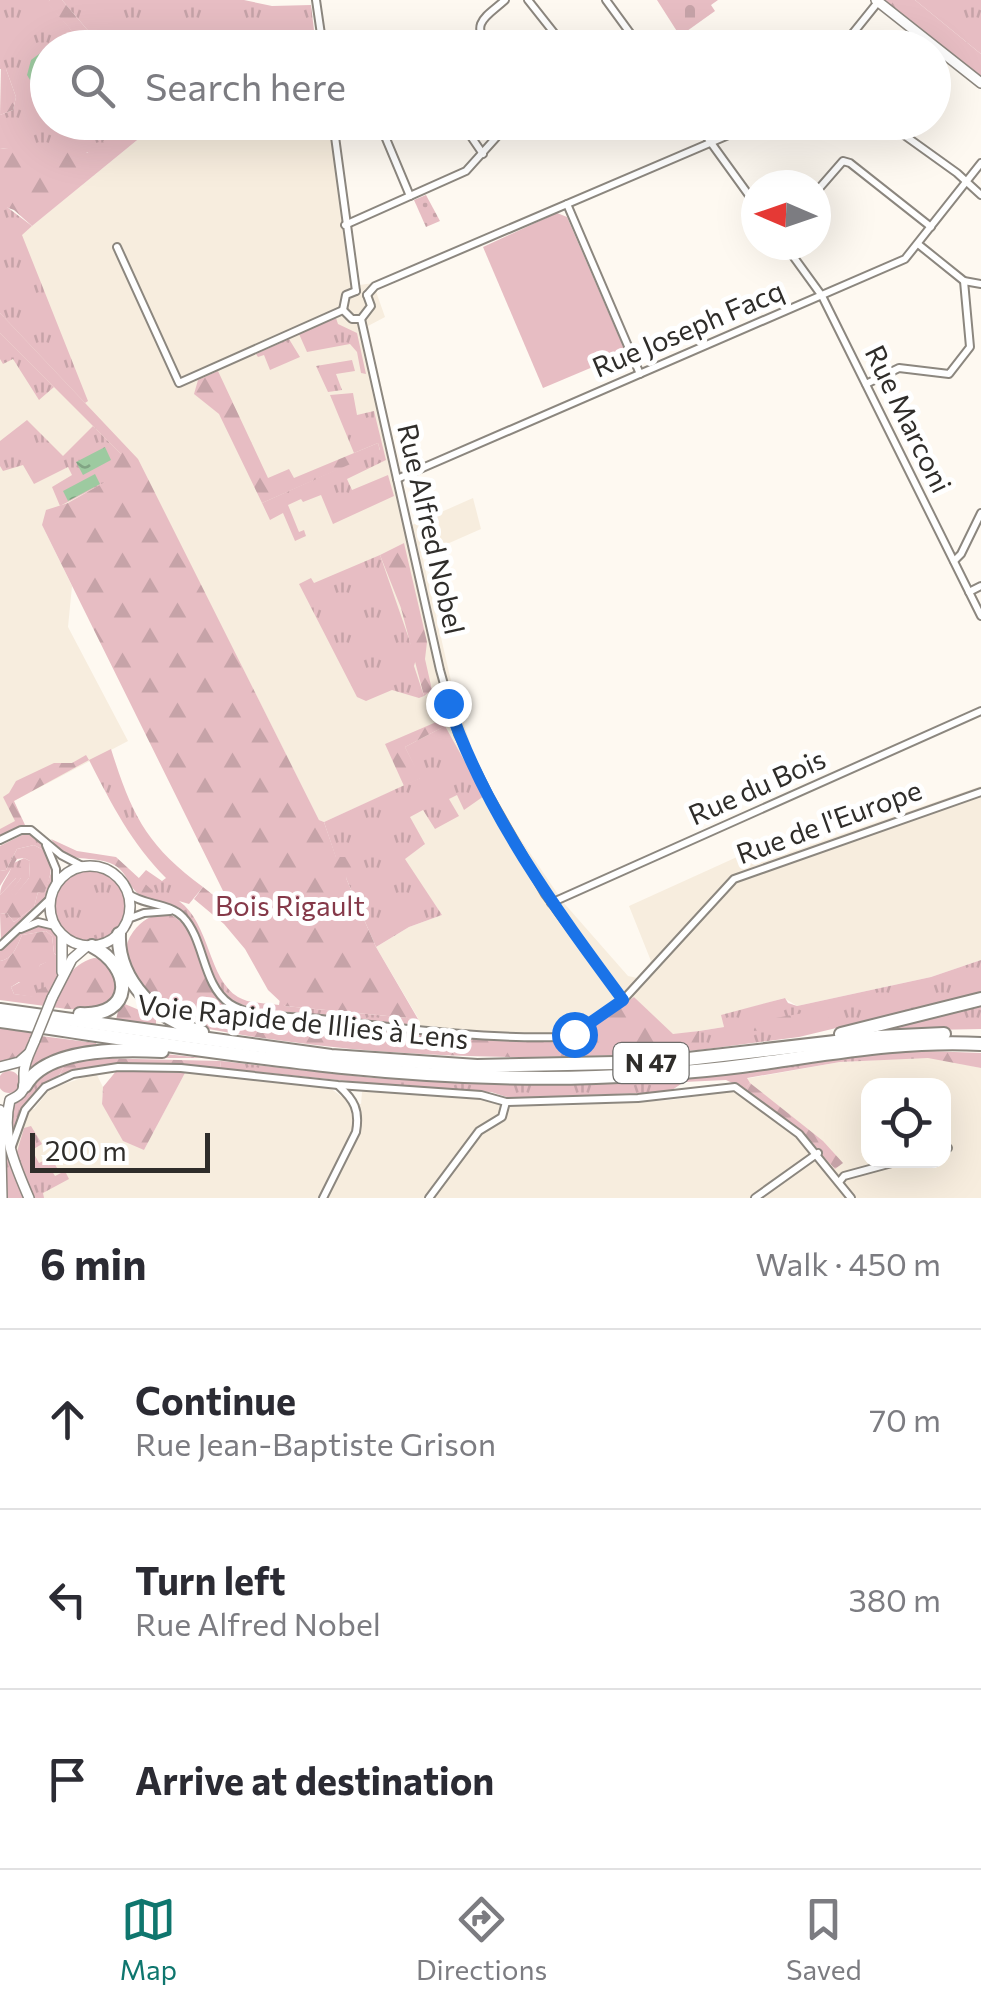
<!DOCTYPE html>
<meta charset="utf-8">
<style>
:root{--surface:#fff;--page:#f7f7f7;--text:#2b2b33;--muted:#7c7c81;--line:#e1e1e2;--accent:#0f766e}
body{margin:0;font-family:Commissioner,sans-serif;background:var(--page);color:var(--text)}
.controls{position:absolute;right:30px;bottom:30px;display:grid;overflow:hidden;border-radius:20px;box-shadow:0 10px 40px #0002}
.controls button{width:90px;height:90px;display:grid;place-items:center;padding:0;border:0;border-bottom:2px solid var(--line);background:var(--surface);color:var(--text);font:50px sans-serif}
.compass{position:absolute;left:741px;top:170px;width:90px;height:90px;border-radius:50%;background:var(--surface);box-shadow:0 10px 40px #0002;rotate:272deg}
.scale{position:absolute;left:30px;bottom:25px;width:180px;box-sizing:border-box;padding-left:10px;border:5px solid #2f2d2a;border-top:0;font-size:28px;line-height:35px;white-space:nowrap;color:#2f2d2a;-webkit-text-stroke:8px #fff;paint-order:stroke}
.stop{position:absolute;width:30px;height:30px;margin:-22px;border:8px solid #1a73e8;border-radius:50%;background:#fff}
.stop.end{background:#1a73e8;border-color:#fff;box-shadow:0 2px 10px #0008}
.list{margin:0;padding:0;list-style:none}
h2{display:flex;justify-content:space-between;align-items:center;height:130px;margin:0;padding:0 40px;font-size:42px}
h2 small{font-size:32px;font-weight:400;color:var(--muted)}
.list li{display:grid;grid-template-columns:65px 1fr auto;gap:30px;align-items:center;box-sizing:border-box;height:180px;padding:0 40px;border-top:2px solid var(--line)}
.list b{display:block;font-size:38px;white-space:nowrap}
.list p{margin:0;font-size:32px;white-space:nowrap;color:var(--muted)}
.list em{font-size:32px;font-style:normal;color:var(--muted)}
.icon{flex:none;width:55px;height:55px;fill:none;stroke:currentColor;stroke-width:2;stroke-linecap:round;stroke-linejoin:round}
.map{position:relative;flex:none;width:981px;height:1198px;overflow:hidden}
.search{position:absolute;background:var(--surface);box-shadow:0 10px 40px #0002;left:30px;right:30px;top:30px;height:110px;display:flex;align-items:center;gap:25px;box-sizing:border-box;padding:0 35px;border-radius:55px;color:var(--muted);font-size:38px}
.sheet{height:670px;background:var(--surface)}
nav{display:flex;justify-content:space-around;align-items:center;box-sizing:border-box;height:140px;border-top:2px solid var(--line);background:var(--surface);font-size:28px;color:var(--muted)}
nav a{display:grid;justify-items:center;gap:5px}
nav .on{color:var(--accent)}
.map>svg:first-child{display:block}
.built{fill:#f7edde;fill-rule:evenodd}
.grass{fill:url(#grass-tufts)}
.forest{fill:url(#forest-firs)}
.cemetery{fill:url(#cemetery-stones)}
.park{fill:url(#park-dots)}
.pitch{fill:#e7bdc3}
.water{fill:url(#water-ripples)}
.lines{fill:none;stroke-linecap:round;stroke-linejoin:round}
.street-casing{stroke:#8c877f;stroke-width:10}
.secondary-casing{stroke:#8c877f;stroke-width:12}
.highway-casing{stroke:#8c877f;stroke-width:16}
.street{stroke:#fff;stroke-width:6}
.secondary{stroke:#fff;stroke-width:9}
.highway{stroke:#fff;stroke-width:12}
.secondary-bridge-casing{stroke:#8c877f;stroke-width:12;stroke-linecap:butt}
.secondary-bridge{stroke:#fff;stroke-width:9}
.route{stroke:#1a73e8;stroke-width:12}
.labels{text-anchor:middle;stroke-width:10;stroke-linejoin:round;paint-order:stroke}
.shield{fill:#fff;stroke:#6d6c6a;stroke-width:2.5}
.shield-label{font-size:25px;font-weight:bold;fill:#2f2d2a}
.street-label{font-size:28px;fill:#2f2d2a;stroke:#fff}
.park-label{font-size:28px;fill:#853949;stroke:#fff}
</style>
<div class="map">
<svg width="981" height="1198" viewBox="0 0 981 1198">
<defs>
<pattern id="grass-tufts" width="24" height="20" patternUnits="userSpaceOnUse" patternTransform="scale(2.5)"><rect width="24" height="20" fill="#e7bdc3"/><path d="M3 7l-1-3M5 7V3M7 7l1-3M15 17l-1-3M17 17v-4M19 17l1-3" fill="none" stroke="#c6a3a8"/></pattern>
<pattern id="forest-firs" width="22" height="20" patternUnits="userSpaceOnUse" patternTransform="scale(2.5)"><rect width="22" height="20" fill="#e7bdc3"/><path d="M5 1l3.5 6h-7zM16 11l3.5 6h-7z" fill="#c6a3a8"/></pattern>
<pattern id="cemetery-stones" width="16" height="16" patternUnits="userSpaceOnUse" patternTransform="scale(2.5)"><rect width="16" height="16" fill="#e7bdc3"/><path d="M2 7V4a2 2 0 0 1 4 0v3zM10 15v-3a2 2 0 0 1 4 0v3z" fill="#c6a3a8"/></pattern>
<pattern id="park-dots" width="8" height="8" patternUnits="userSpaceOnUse" patternTransform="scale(2.5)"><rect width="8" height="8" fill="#e7bdc3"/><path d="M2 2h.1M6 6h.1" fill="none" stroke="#c6a3a8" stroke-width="1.8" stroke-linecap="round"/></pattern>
<pattern id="water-ripples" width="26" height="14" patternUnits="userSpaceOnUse" patternTransform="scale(2.5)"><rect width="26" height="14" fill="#9dcaa0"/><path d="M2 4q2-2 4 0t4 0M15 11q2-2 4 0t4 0" fill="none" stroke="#80a483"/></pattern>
</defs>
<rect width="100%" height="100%" fill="#fef9f1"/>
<g class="built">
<path d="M 158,123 L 336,123 L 360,285 L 373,283 L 385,317 L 368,326 L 412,525 L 473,498 L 481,529 L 422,555 L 454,694 L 472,749 L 501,810 L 563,902 L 628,976 L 637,978 L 651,961 L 629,906 L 768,843 L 774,858 L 981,786 L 981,960 L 931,977 L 797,1006 L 784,998 L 722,1016 L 724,1027 L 673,1035 L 634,997 L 576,1038 L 565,1041 L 419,1033 L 418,1018 L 376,947 L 409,927 L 442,915 L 404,859 L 424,845 L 395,790 L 324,822 L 319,820 L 137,459 L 42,525 L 72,586 L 68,627 L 128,741 L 14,801 L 26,833 L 4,844 L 0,852 L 0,252 Z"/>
<path d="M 932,1057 L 981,1068 L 981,1198 L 0,1198 L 0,1110 L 34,1109 L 50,1089 L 96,1073 L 103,1087 L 102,1104 L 144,1150 L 185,1073 L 330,1088 L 349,1102 L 361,1104 L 362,1092 L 366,1091 L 496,1100 L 513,1106 L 561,1106 L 671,1100 L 733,1091 L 745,1079 L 840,1062 ZM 868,1086 L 944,1086 L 944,1160 L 868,1160 Z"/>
</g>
<g class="grass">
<path d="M 0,0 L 50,0 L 48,3 L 86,47 L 48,48 L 48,122 L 129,124 C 117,134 104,147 89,152 C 62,162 28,146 0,149 L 0,115 L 13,110 L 16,97 L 6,69 L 0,69 Z"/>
<path d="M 62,0 L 244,0 L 272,6 L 311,5 L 316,47 L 102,47 Z"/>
<path d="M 915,0 L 981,0 L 981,54 Z"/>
<path d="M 3,204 L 32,226 L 22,235 L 88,401 L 85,403 L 0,313 L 0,205 Z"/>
<path d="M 336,318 L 338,324 L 357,333 L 366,374 L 361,373 L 357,352 L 350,344 L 307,352 L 299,334 Z"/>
<path d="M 0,333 L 54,387 L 39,400 L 13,359 L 3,364 L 0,359 Z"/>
<path d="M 289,339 L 300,357 L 270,370 L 264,355 L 258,357 L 256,354 Z"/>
<path d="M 352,360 L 355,371 L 336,374 L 342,390 L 328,392 L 316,366 Z"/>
<path d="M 353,393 L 357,415 L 374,411 L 386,460 L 347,479 L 352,490 L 388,475 L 394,496 L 333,524 L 321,495 L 303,502 L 301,499 L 288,505 L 299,532 L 304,530 L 306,536 L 295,541 L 283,513 L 270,520 L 262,503 L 380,450 L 378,443 L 354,453 L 330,395 Z"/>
<path d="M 27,420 L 63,456 L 93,426 L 122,455 L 106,482 L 60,506 L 52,487 L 72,475 L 68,467 L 34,484 L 23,465 L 3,471 L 0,466 L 0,441 Z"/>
<path d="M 380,555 L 416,659 L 414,666 L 424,696 L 419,698 L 392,690 L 366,701 L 357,697 L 299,584 L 311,578 L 314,583 Z"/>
<path d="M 445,726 L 484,796 L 464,810 L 457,795 L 449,799 L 459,816 L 435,829 L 423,810 L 410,817 L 425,844 L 405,859 L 442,915 L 409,927 L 376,947 L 346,878 L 352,857 L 336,858 L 324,822 L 420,778 L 405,747 Z"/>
<path d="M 111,749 C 132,815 146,845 203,887 L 189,904 L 179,901 C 210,923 208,979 238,997 C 250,1004 266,1003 279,1005 L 280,999 L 285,1006 L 418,1019 L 419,1026 L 252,1008 L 232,1001 L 220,988 L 186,916 L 173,906 L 151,901 L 138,879 L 146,870 L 162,881 L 166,878 C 131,843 111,803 89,760 Z"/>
<path d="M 26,833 L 34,834 L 47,852 L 34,845 L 17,849 L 6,870 L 0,871 L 0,846 Z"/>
<path d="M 24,858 L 30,861 L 29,878 L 14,897 L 10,892 L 21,878 L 16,878 L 0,895 C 0,882 10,877 12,864 Z"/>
<path d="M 53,867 C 55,903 24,918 1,941 L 0,914 L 7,913 L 14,922 L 34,907 L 38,892 L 44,893 Z"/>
<circle cx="90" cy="906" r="36"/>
<path d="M 37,924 C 58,929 59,940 61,960 L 54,953 L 52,936 L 46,931 L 22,935 C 17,946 13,959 0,961 L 0,951 L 23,930 Z"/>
<path d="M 981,960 L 981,993 L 799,1037 L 699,1050 L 699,1031 L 724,1027 L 721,1015 L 785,998 L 788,1003 L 797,1006 L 931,977 Z"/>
<path d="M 48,961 L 59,972 L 55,982 L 45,987 L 39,998 L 14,994 L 11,987 L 35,974 L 40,965 Z"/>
<path d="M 981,1005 L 981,1029 L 882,1031 L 882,1030 Z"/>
<path d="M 904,1051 L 928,1051 L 928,1058 L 840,1062 L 747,1078 L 750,1083 L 745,1089 L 726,1080 L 684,1082 L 669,1092 L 510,1098 L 491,1092 L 437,1090 L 220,1068 L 221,1061 L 374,1078 L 490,1083 Z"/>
<path d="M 165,1054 L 203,1058 L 93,1058 L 65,1064 L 60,1074 L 31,1097 L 11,1133 L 14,1105 C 28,1096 30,1078 45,1070 C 81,1050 125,1055 165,1054 Z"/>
<circle cx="9" cy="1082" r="11"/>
<path d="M 31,1126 L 42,1144 L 32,1150 L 39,1163 L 51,1157 L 57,1168 L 52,1171 L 55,1176 L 65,1171 L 69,1179 L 43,1193 L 44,1198 L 32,1198 L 16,1155 L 24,1128 Z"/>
<path d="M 8,1154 L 24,1198 L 5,1198 L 4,1158 Z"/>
</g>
<g class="forest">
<path d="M 50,0 L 62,0 L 102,47 L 86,47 L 47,3 Z"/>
<path d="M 883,0 L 915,0 L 981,54 L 981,77 Z"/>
<path d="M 1,67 L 6,69 L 16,97 L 13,110 L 0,115 Z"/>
<path d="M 129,123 L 158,123 L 32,226 L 14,210 L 0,205 L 0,149 L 17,147 L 55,153 L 66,140 L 87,153 Z"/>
<path d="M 0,313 L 138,459 L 319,820 L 324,822 L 336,857 L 352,857 L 358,862 L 346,878 L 376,947 L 418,1019 L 285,1006 L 268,990 L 245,949 L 224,924 L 194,899 L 203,887 L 227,906 L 229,903 L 42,525 L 46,510 L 68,503 L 105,482 L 100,471 L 121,454 L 0,333 Z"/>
<path d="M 218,371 L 268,478 L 289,469 L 294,478 L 378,443 L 380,451 L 262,503 L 219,414 L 194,394 L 198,380 Z"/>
<path d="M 404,543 L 427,642 L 425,659 L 432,690 L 424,696 L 401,608 L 380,555 Z"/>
<path d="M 441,720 L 445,726 L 405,747 L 421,778 L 404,786 L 385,744 Z"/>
<path d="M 86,755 L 89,760 L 14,801 L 25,825 L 0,836 L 0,829 L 15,821 L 3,797 L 9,793 L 16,781 L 54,763 L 72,763 Z"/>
<path d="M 51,839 L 77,851 L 116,857 L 153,891 L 151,901 C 125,892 132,872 110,863 C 85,854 69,866 51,839 Z"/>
<path d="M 34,845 L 47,852 C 54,869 50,877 44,894 L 38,892 L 34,907 L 14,922 L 7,913 L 0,914 L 0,895 L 16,878 L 18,867 L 24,866 L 21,878 L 11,892 L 14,896 L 29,878 L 30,861 L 24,858 L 17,859 L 0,886 L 0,871 L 6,870 L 17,849 Z"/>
<path d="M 166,913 C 208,927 190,994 248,1014 L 469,1038 L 551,1042 L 576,1038 L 634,997 L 673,1034 L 699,1031 L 699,1050 C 534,1063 365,1059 203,1028 C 172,1017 104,971 133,932 C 142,920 151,915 166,913 Z"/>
<path d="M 46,931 L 52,936 L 54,953 L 61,960 L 59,972 L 48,968 L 47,962 L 40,965 L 34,983 L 29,985 L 19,982 L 11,987 L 14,994 L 38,997 L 37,990 L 45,987 L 49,978 L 55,982 L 45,1006 L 0,1000 L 0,961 C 13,959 17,946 22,935 Z"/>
<path d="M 94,958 L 106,959 C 109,965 117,975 118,981 C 123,1017 72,1010 52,1007 C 61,986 70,964 94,958 Z"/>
<path d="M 120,1002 L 156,1017 L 156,1026 L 116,1020 Z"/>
<path d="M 826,1009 L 829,1019 L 754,1031 L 753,1022 Z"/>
<path d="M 0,1027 L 33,1032 L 21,1057 L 0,1064 Z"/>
<path d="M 41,1036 L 96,1043 L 98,1049 L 31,1072 L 28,1069 Z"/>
<path d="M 928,1051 L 981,1053 L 981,1068 L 928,1058 Z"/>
<path d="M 93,1058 L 221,1061 L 220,1068 L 118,1064 L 60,1074 L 65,1064 Z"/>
<path d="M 117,1070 L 185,1073 L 144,1150 L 123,1141 L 102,1104 L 103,1087 Z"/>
<path d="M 750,1083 L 823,1141 L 843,1163 L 835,1169 L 801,1132 L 745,1089 Z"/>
</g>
<path class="cemetery" d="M 657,0 L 718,0 L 711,5 L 715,11 L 680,36 Z"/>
<path class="park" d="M 426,195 L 440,221 L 426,227 L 414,200 Z"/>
<path class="pitch" d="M 557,213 L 567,217 L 626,353 L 543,388 L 483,247 Z"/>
<g class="water">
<path d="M 47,48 L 47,108 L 27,75 L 31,60 Z"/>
<path d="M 59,123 L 105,123 C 90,139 74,139 59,123 Z"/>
<path d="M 105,447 L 111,460 L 83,475 L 76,462 Z"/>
<path d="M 95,474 L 100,484 L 68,501 L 63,491 Z"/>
</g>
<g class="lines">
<g class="street-casing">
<g id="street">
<path d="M 316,0 L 323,48"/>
<path d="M 528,0 L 566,48"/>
<path d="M 606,0 L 641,48"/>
<path d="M 785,39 L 795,48"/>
<path d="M 488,48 C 470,22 486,17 505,0"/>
<path d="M 841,48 L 878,2"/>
<path d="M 333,122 L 356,291"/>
<path d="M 379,122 L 410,196"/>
<path d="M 461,122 L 483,154"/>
<path d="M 696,122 L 756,205"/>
<path d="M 886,122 L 957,173 L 981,195"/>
<path d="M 816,192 L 843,161 L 850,163 L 931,227"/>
<path d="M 567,204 L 640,374"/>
<path d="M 345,225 L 466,171 L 510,122"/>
<path d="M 918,244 L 964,281 L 981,284"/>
<path d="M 785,245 L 822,296 L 981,616"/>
<path d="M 117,247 L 179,383 L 343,310"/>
<path d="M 367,295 L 375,286 L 759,122"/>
<path d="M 343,310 L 346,295 L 356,291"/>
<path d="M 343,310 L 352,319 L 361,319"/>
<path d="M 361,319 L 440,670 L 458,734 L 488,794 L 545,894 L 623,1000"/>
<path d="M 361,319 L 371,306 L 367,295"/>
<path d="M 866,384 L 899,368 L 949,374 L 970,347 L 964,281"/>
<path d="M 397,479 L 905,259 L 981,163"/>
<path d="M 954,561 L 961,554 L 981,513"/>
<path d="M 969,592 L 981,586"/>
<path d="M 0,840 L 21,830 L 31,830 L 61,855 L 84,867"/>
<path d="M 46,845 L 56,869 L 56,886"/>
<path d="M 127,893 C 144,906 168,902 183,917 C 205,940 202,985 230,1004 C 253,1019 294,1016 321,1019 C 400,1028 479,1039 559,1037 L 574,1034 L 623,1000 L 734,879 L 981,792"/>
<path d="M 551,903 L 981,711"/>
<path d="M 128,919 L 144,913 L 170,911"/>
<path d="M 21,929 L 38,922 L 55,926"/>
<path d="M 0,946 L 51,898"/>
<path d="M 12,1146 L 25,1110 L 45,1087 L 73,1074 L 118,1067 L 181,1068 L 338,1085 L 481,1095 L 506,1102 L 638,1098 L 735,1087 L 799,1134 L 851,1198"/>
<path d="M 944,1150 L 948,1148"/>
<path d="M 840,1181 L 844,1176 L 903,1160"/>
<path d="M 323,1198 L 356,1132 C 360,1110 354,1100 339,1086"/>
<path d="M 429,1198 L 479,1131 L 502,1117 L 506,1102"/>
<path d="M 755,1198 L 818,1153"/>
</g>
</g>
<g class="secondary-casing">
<g id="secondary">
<path d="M 876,0 L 981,83"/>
<circle cx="90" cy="906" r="40"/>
<path d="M 62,935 L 62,972"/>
<path d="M 52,998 L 72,959 L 87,946"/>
<path d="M 0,1067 L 19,1062 L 28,1054"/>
<path d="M 0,1110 L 2,1198"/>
<path d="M 29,1198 C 15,1165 1,1136 10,1100 C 26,1093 24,1088 24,1073 C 24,1062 31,1050 35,1040"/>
</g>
</g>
<g class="highway-casing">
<g id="highway">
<path d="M 119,934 C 117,981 159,1021 202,1032"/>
<path d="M 0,1010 L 331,1056 L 477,1066 L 662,1062 L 878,1037 L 944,1034"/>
<path d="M 80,1014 C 134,1017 134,968 92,946"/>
<path d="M 0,1021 C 198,1049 396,1084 596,1077 C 654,1075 713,1071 770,1062 C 841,1052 909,1040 981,1044"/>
<path d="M 841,1034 L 981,999"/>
<path d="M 25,1086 C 46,1047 125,1049 162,1051"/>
</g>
</g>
<use href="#street" class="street"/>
<use href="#secondary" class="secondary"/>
<use href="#highway" class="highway"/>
<g class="secondary-bridge-casing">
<path id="secondary-bridge" d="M 35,1040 L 52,998"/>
</g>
<use href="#secondary-bridge" class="secondary-bridge"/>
</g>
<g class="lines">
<path class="route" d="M 448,703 C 485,813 555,908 623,1000 L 574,1034"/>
</g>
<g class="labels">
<rect class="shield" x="613.5" y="1043" width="75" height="40" rx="8"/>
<g class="shield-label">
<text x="651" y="1072">N 47</text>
</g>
<g class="street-label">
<text transform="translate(688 329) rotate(-23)" y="10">Rue Joseph Facq</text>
<text transform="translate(908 419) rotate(64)" y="10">Rue Marconi</text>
<text transform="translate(431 529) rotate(77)" y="10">Rue Alfred Nobel</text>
<text transform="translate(757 787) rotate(-24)" y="10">Rue du Bois</text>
<text transform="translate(829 822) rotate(-20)" y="10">Rue de l'Europe</text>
<text transform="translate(303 1022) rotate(6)" y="10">Voie Rapide de Illies à Lens</text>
</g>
<g class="park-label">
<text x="290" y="916">Bois Rigault</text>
</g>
</g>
</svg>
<div class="controls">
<button><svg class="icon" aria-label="locate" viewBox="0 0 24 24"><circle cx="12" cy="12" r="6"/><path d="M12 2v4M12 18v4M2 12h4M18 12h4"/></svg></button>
</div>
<svg class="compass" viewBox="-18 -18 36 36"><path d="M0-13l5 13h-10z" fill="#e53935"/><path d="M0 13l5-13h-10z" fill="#7c7c81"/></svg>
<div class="scale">200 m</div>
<div class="stop" style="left:574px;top:1034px"></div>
<div class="stop end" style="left:448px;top:703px"></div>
<div class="search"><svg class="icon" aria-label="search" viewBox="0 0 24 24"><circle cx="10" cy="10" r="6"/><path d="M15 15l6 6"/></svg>Search here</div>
</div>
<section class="sheet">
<h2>6 min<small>Walk · 450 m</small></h2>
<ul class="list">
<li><svg class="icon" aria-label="ahead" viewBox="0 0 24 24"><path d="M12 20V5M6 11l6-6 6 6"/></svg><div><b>Continue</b><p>Rue Jean-Baptiste Grison</p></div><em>70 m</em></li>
<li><svg class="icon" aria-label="left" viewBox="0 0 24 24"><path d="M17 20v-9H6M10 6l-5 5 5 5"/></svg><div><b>Turn left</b><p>Rue Alfred Nobel</p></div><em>380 m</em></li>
<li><svg class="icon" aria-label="arrive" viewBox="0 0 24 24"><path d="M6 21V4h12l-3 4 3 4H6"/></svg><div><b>Arrive at destination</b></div></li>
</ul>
</section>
<nav>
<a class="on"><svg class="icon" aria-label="map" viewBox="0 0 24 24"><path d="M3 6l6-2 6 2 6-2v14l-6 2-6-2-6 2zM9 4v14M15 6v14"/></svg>Map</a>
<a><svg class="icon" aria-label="directions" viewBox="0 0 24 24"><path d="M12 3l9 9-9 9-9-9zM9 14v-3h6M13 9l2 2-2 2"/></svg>Directions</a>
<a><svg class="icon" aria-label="saved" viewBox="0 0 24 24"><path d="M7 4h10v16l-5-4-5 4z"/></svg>Saved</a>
</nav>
